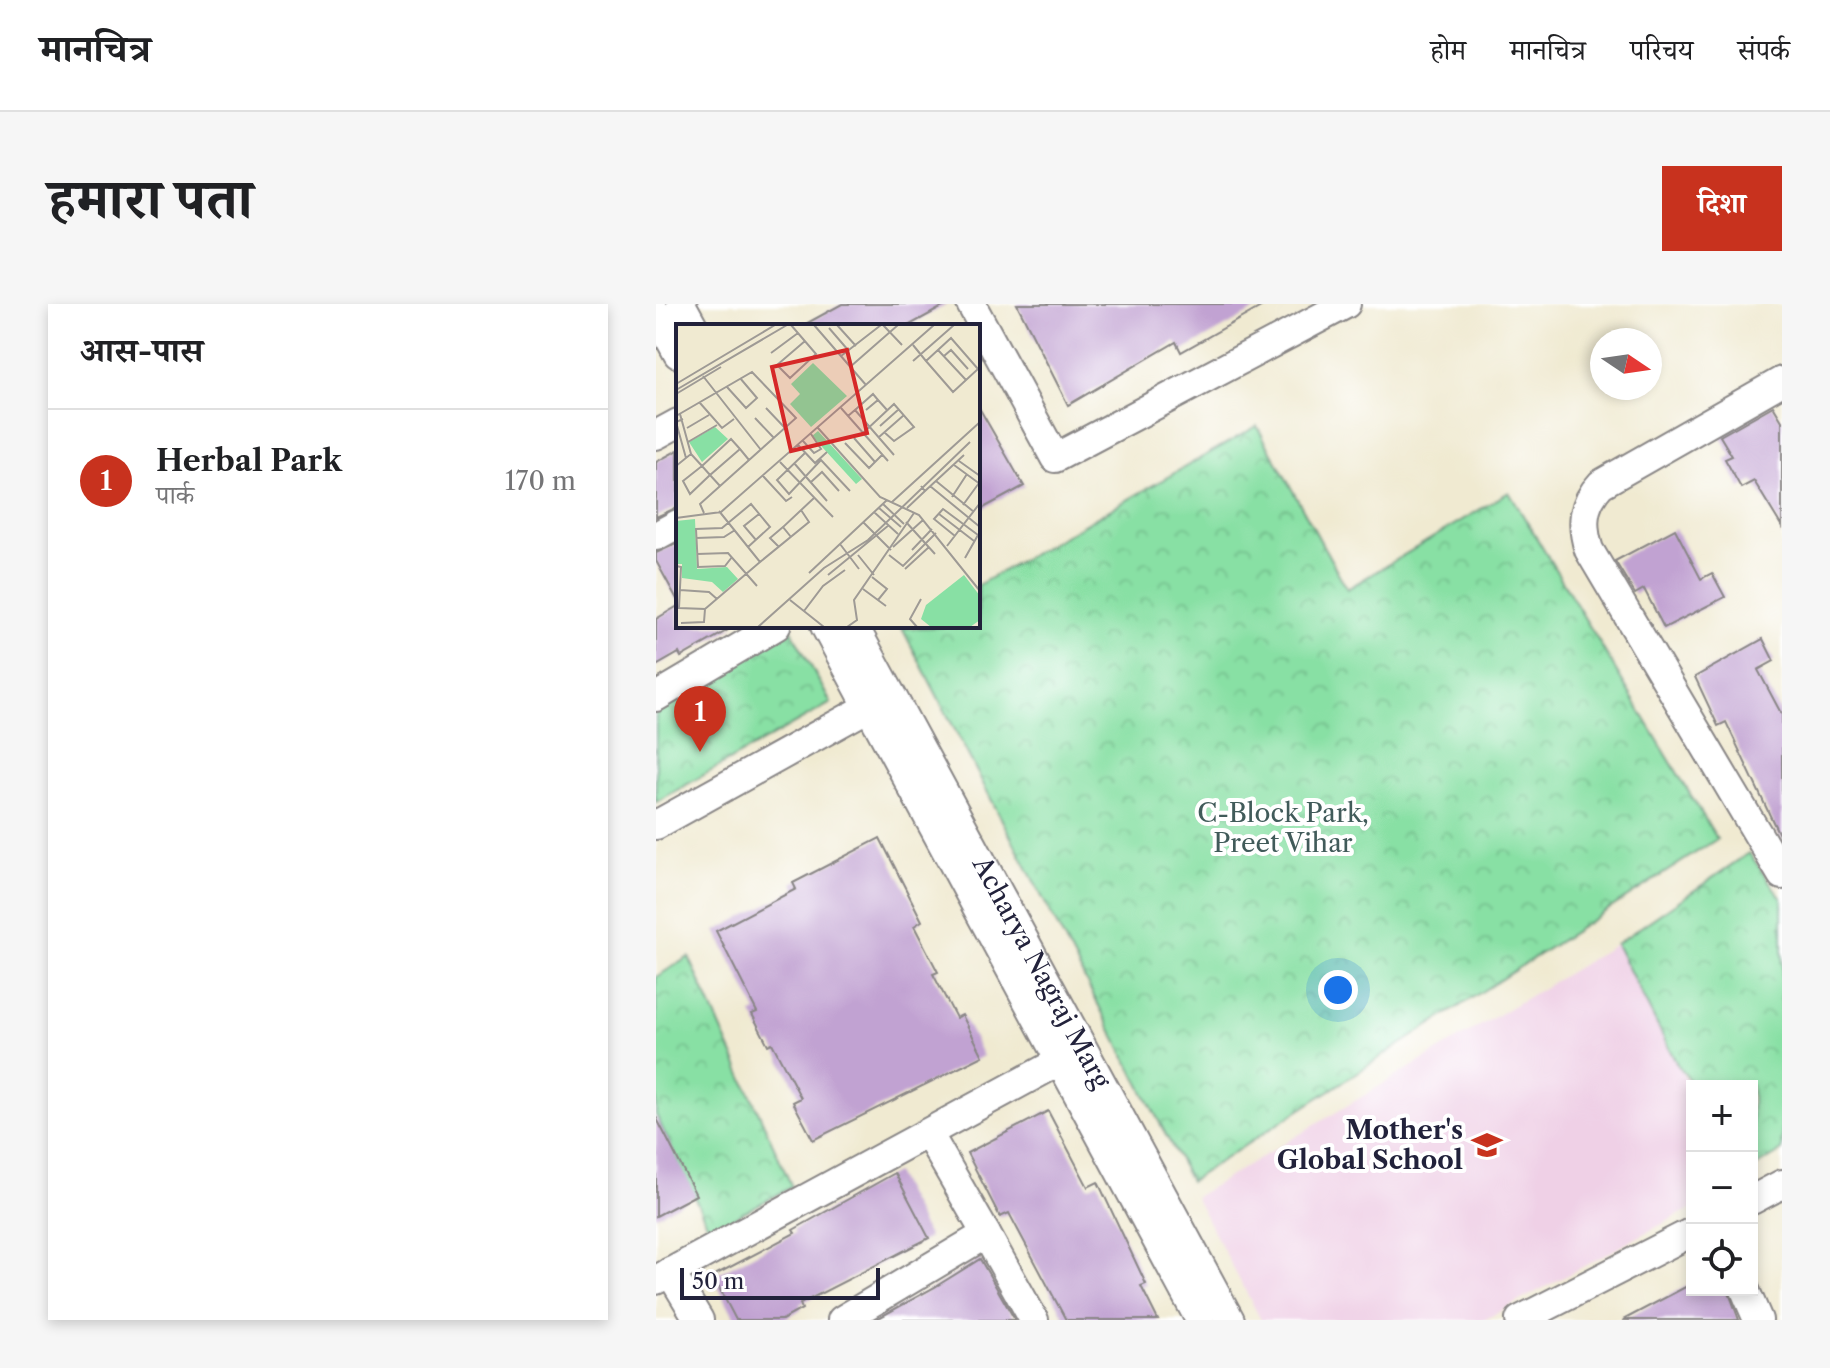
<!DOCTYPE html>
<html lang="hi">
<meta charset="utf-8">
<style>
:root{--surface:#fff;--page:#f6f6f6;--text:#202124;--muted:#757577;--line:#e0e0e0;--accent:#c8321e}
body{margin:0;font-family:"Libre Caslon Text","Noto Serif Devanagari",serif;background:var(--page);color:var(--text)}
.controls{position:absolute;right:24px;bottom:24px;display:grid;overflow:hidden;border-radius:0px;box-shadow:0 4px 12px #0003}
.controls button{width:72px;height:72px;display:grid;place-items:center;padding:0;border:0;border-bottom:2px solid var(--line);background:var(--surface);color:var(--text);font:40px sans-serif}
.compass{position:absolute;left:934px;top:24px;width:72px;height:72px;border-radius:50%;background:var(--surface);box-shadow:0 4px 12px #0003;rotate:103deg}
.scale{position:absolute;left:24px;bottom:20px;width:200px;box-sizing:border-box;padding-left:8px;border:4px solid #22223b;border-top:0;font-size:22px;line-height:28px;white-space:nowrap;color:#22223b;-webkit-text-stroke:6px #fff;paint-order:stroke}
.you{position:absolute;left:682px;top:686px;width:28px;height:28px;margin:-20px;border:6px solid #fff;border-radius:50%;background:#1a73e8;box-shadow:0 0 0 12px #1a73e833}
.badge{display:grid;place-items:center;width:52px;height:52px;border-radius:50%;background:var(--accent);color:#fff;font-size:26px;font-weight:700}
.pin{position:absolute;translate:-50% -66px;filter:drop-shadow(0 2px 4px #0008)}
.pin::after{content:'';position:absolute;top:42px;width:28px;height:24px;background:inherit;clip-path:polygon(0 0,100% 0,50% 100%)}
.list{margin:0;padding:0;list-style:none}
h2{display:flex;justify-content:space-between;align-items:center;height:104px;margin:0;padding:0 32px;font-size:34px}
h2 small{font-size:26px;font-weight:400;color:var(--muted)}
.list li{display:grid;grid-template-columns:52px 1fr auto;gap:24px;align-items:center;box-sizing:border-box;height:144px;padding:0 32px;border-top:2px solid var(--line)}
.list b{display:block;font-size:30px;white-space:nowrap}
.list p{margin:0;font-size:26px;white-space:nowrap;color:var(--muted)}
.list em{font-size:26px;font-style:normal;color:var(--muted)}
.icon{flex:none;width:44px;height:44px;fill:none;stroke:currentColor;stroke-width:2;stroke-linecap:round;stroke-linejoin:round}
.map{position:relative;flex:none;width:1126px;height:1016px;overflow:hidden;border-radius:0px}
header{display:flex;align-items:center;gap:48px;box-sizing:border-box;height:112px;padding:0 40px;background:var(--surface);border-bottom:2px solid var(--line)}
header strong{font-size:38px}
nav{display:flex;gap:44px;margin-inline-start:auto;font-size:28px}
.intro{display:flex;align-items:center;justify-content:space-between;box-sizing:border-box;height:192px;padding:0 48px}
h1{margin:0;font-size:56px}
.button{padding:20px 36px;border-radius:0px;background:var(--accent);color:#fff;font-size:28px;font-weight:700}
main{display:flex;gap:48px;padding:0 48px}
aside{flex:1;background:var(--surface);border-radius:0px;box-shadow:0 4px 12px #0003}
.map>svg:first-child{display:block}
.built{fill:#efd0e6}
.park{fill:url(#park-crowns);stroke:#558170;stroke-width:2}
.building{fill:#c1a2d2}
.lines{fill:none;stroke-linecap:round;stroke-linejoin:round}
.minor-casing{stroke:#898686;stroke-width:32}
.minor{stroke:#fff;stroke-width:28}
.labels{text-anchor:middle;stroke-width:8;stroke-linejoin:round;paint-order:stroke}
.park-label{font-size:26px;fill:#415b5a;stroke:#fff}
.street-label{font-size:26px;fill:#22223b;stroke:#fff}
.poi-label{font-size:26px;font-weight:bold;fill:#22223b;stroke:#fff;text-anchor:end}
.inset-road{fill:none;stroke:#9e9a95;stroke-width:2}
.view{fill:#d62828;fill-opacity:0.15;stroke:#d62828;stroke-width:4}
.inset-edge{fill:none;stroke:#22223b;stroke-width:4}
</style>
<header>
<strong>मानचित्र</strong>
<nav><a>होम</a><a>मानचित्र</a><a>परिचय</a><a>संपर्क</a></nav>
</header>
<div class="intro"><h1>हमारा पता</h1><a class="button">दिशा</a></div>
<main>
<aside>
<h2>आस-पास<small></small></h2>
<ul class="list">
<li><span class="badge">1</span><div><b>Herbal Park</b><p>पार्क</p></div><em>170 m</em></li>
</ul>
</aside>
<div class="map">
<svg width="1126" height="1016" viewBox="0 0 1126 1016">
<defs>
<pattern id="park-crowns" width="20" height="18" patternUnits="userSpaceOnUse" patternTransform="scale(2)"><rect width="20" height="18" fill="#88e0a4"/><path d="M2 6a3 3 0 1 1 6 0M12 15a3 3 0 1 1 6 0" fill="none" stroke="#75c08e"/></pattern>
</defs>
<rect width="100%" height="100%" fill="#fff"/>
<filter id="ink" filterUnits="userSpaceOnUse"><feTurbulence type="fractalNoise" baseFrequency=".0125" numOctaves="2"/><feDisplacementMap in="SourceGraphic" scale="16" xChannelSelector="R" yChannelSelector="G"/><feConvolveMatrix kernelMatrix="1 2 1 2 8 2 1 2 1" color-interpolation-filters="sRGB"/></filter>
<filter id="wash" filterUnits="userSpaceOnUse"><feTurbulence type="fractalNoise" baseFrequency=".006" numOctaves="4" result="noise"/><feDisplacementMap in="SourceGraphic" scale="32" xChannelSelector="R" yChannelSelector="G"/><feGaussianBlur stdDeviation="1.8" result="paint"/><feColorMatrix in="noise" values="0 0 0 0 0 0 0 0 0 0 0 0 0 0 0 0 0 1.4 0 .05"/><feComposite in="paint" operator="in"/></filter>
<g filter="url(#wash)">
<rect width="100%" height="100%" fill="#f0ead1"/>
<path class="built" d="M 960,640 L 1036,788 L 1036,904 L 828,1016 L 605,1016 L 539,893 Z"/>
<g class="park">
<path d="M 601,122 L 691,285 L 853,188 L 1061,535 L 534,877 L 246,324 L 322,322 L 322,281 Z"/>
<path d="M 133,322 L 175,399 L 0,498 L 0,385 Z"/>
<path d="M 1093,549 L 1126,595 L 1126,847 L 1099,863 L 1096,858 L 1096,782 L 1038,782 L 1021,760 L 960,640 Z"/>
<path d="M 33,653 L 136,883 L 54,926 L 0,811 L 0,673 Z"/>
</g>
<g id="blocks">
<g class="building">
<path d="M 186,0 L 292,0 L 252,22 L 146,22 Z"/>
<path d="M 361,0 L 610,0 L 525,48 L 520,38 L 412,101 Z"/>
<path d="M 322,102 L 368,182 L 322,207 Z"/>
<path d="M 1117,102 L 1126,117 L 1126,223 L 1098,177 L 1085,184 L 1069,155 L 1076,152 L 1064,132 Z"/>
<path d="M 22,146 L 22,203 L 0,213 L 0,158 Z"/>
<path d="M 1019,225 L 1045,275 L 1056,269 L 1069,293 L 1008,324 L 988,285 L 979,290 L 959,257 Z"/>
<path d="M 22,239 L 22,297 L 0,257 L 0,249 Z"/>
<path d="M 22,302 L 22,322 L 79,322 L 25,353 L 23,349 L 0,362 L 0,315 Z"/>
<path d="M 1107,335 L 1118,357 L 1102,366 L 1126,411 L 1126,537 L 1070,418 L 1062,422 L 1039,373 Z"/>
<path d="M 224,534 L 266,617 L 258,622 L 282,668 L 277,670 L 300,714 L 306,711 L 327,752 L 157,836 L 137,798 L 145,794 L 116,739 L 112,741 L 96,710 L 101,708 L 60,627 L 140,585 L 137,579 Z"/>
<path d="M 392,807 L 432,883 L 442,878 L 490,980 L 485,982 L 502,1016 L 410,1016 L 353,909 L 344,913 L 311,849 Z"/>
<path d="M 0,813 L 40,891 L 0,912 Z"/>
<path d="M 239,869 L 273,934 L 144,1000 L 146,1005 L 126,1016 L 80,1016 L 57,972 L 139,929 L 137,926 Z"/>
<path d="M 324,955 L 359,1016 L 219,1016 L 279,983 Z"/>
<path d="M 1035,980 L 1036,986 L 1072,986 L 1083,1016 L 967,1016 Z"/>
</g>
</g>
</g>
<g filter="url(#ink)">
<use href="#blocks" fill-opacity="0" stroke="#898686" stroke-width="2"/>
<g class="lines">
<g class="minor-casing">
<g id="minor">
<path d="M 25,0 L 37,22"/>
<path d="M 315,0 L 399,154 L 690,0"/>
<path d="M 0,9 L 22,50"/>
<path d="M 1126,77 L 945,180 C 926,200 925,221 933,246 L 1126,571"/>
<path d="M 0,131 L 22,119"/>
<path d="M 0,232 L 22,220"/>
<path d="M 169,322 L 544,1016"/>
<path id="s1" d="M 198,322 L 574,1016"/>
<path d="M 0,393 L 120,322"/>
<path d="M 0,521 L 227,395"/>
<path d="M 1096,896 L 1126,880"/>
<path d="M 330,930 L 378,1016"/>
<path d="M 14,968 L 43,1016"/>
<path d="M 0,976 L 419,749"/>
<path d="M 1089,986 L 1102,1016"/>
<path d="M 186,1016 L 330,930 L 272,829"/>
<path d="M 864,1016 L 1036,928"/>
</g>
</g>
<use href="#minor" class="minor"/>
</g>
</g>
<defs>
<g id="school-bare" transform="scale(2.4)"><path d="M0-5L7-2L0 1L-7-2ZM-4 1L0 2.5L4 1V4Q0 6-4 4Z" fill="#c8321e" stroke="#fff" stroke-width="2.5" paint-order="stroke"/></g>
</defs>
<g fill-rule="evenodd">
<use href="#school-bare" x="831" y="841"/>
</g>
<g class="labels">
<g class="park-label">
<text x="627" y="518">C-Block Park,<tspan x="627" dy="30">Preet Vihar</tspan></text>
</g>
<g class="street-label">
<text dy="9" stroke="none"><textPath href="#s1" startOffset="394">Acharya Nagraj Marg</textPath></text>
</g>
<g class="poi-label">
<text x="807" y="835">Mother's<tspan x="807" dy="30">Global School</tspan></text>
</g>
</g>
<g transform="translate(20 20)">
<rect width="304" height="304" fill="#f0ead1"/>
<path d="M 137,39 L 171,72 L 135,103 L 114,80 L 124,70 L 115,60 ZM 39,103 L 52,115 L 26,138 L 13,118 ZM 142,107 L 186,155 L 180,160 L 136,112 ZM 19,195 L 21,245 L 51,243 L 62,255 L 47,268 L 36,258 L 6,254 L 6,240 L 0,240 L 0,197 ZM 288,251 L 304,272 L 304,296 L 294,303 L 255,303 L 245,295 L 250,281 Z" fill="#88e0a4"/>
<path class="inset-road" d="M 115,1 L 140,30 L 114,54 L 101,41 L 129,17M 138,1 L 190,61M 161,1 L 180,22M 207,1 L 226,21M 153,4 L 172,26M 237,21 L 250,37 L 277,68 L 302,45 L 275,14 L 250,37M 262,26 L 290,56M 95,29 L 122,9M 165,32 L 205,1M 268,32 L 275,26 L 292,45M 237,37 L 278,1M 174,43 L 222,1M 27,52 L 85,126M 0,60 L 99,1M 51,63 L 70,84 L 81,74 L 64,54M 0,66 L 111,1M 0,70 L 45,43M 24,79 L 46,104 L 58,95M 90,84 L 109,104M 165,84 L 212,137M 179,86 L 197,70 L 202,76M 190,86 L 202,76 L 211,86M 0,92 L 76,48 L 120,94 L 24,180 L 28,189M 172,92 L 179,86 L 218,131M 79,94 L 98,114M 7,95 L 0,98 L 10,134M 204,102 L 223,85M 11,104 L 33,91M 142,104 L 204,173 L 243,191 L 304,267M 187,109 L 218,80 L 238,103 L 218,117 L 208,108M 203,113 L 228,91M 178,114 L 199,138M 127,117 L 138,129 L 145,125 L 135,110M 12,118 L 41,101M 169,119 L 193,144 L 206,131M 122,121 L 139,139 L 151,128M 64,125 L 34,151 L 26,142 L 55,115 L 64,125 L 73,136M 129,129 L 101,156 L 113,170 L 145,136 L 174,167M 15,130 L 26,142 L 7,157 L 14,170 L 34,151 L 44,162M 283,137 L 304,152M 104,138 L 157,193M 118,139 L 151,177M 278,141 L 304,160M 0,142 L 15,130 L 4,90M 87,152 L 110,177 L 116,173M 260,157 L 298,188M 135,158 L 146,148 L 163,167M 245,162 L 249,167 L 288,131M 254,162 L 304,203M 276,173 L 291,150M 216,178 L 304,98M 207,180 L 228,200M 287,181 L 303,159M 203,184 L 225,203M 231,184 L 249,167M 43,187 L 84,238 L 133,198 L 125,186M 198,188 L 222,210M 263,190 L 298,217M 0,194 L 45,188 L 258,1M 187,198 L 215,226M 230,198 L 259,230M 279,212 L 258,195 L 267,185 L 302,211 L 289,234M 115,213 L 107,203 L 138,174M 20,214 L 48,213 L 59,206M 80,216 L 68,202 L 83,190M 164,220 L 183,245M 271,222 L 304,179M 103,223 L 94,214 L 107,203M 217,223 L 247,196M 236,226 L 256,205M 21,230 L 52,229 L 81,262M 182,231 L 198,251M 213,231 L 227,242 L 260,209M 56,233 L 49,242 L 22,243 L 20,205 L 46,204 L 75,180 L 94,203 L 72,223M 0,242 L 5,243 L 3,284 L 29,285 L 28,298 L 5,299M 229,245 L 253,223M 133,249 L 211,176M 152,251 L 213,201M 196,253 L 211,265 L 202,276M 187,265 L 210,282M 4,266 L 33,268 L 41,275M 114,276 L 148,303M 29,285 L 84,238M 128,287 L 147,262 L 169,246M 82,303 L 148,244 L 192,216 L 294,118M 171,303 L 181,296 L 178,276 L 238,189M 241,303 L 234,295 L 245,275"/>
<path class="view" d="M 171,26 L 191,109 L 115,127 L 96,43 Z"/>
<rect width="304" height="304" class="inset-edge"/>
</g>
</svg>
<div class="controls">
<button>+</button>
<button>−</button>
<button><svg class="icon" aria-label="locate" viewBox="0 0 24 24"><circle cx="12" cy="12" r="6"/><path d="M12 2v4M12 18v4M2 12h4M18 12h4"/></svg></button>
</div>
<svg class="compass" viewBox="-18 -18 36 36"><path d="M0-13l5 13h-10z" fill="#e53935"/><path d="M0 13l5-13h-10z" fill="#757577"/></svg>
<div class="scale">50 m</div>
<div class="you"></div>
<div class="pin badge" style="left:44px;top:448px">1</div>
</div>
</main>
